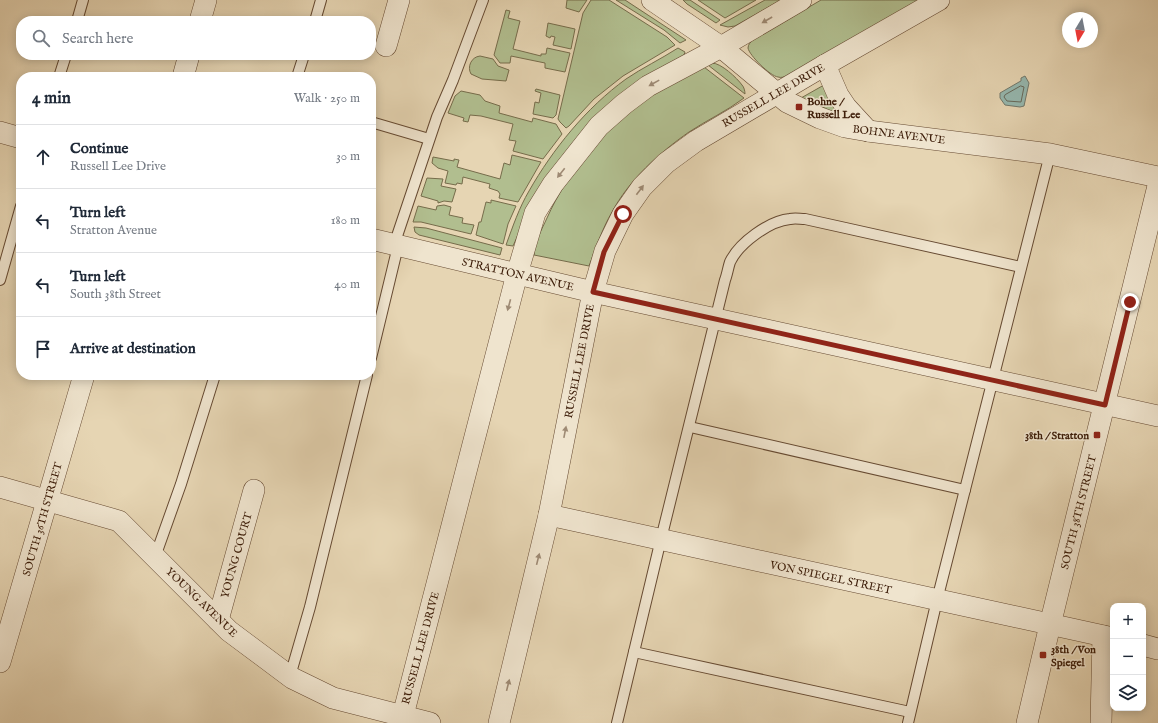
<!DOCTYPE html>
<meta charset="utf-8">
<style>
:root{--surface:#fff;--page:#f6f6f7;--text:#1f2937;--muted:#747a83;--line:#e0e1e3}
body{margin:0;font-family:"IM FELL English",serif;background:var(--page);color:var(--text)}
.controls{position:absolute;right:12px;bottom:12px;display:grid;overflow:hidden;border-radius:8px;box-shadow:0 2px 10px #0003}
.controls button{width:36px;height:36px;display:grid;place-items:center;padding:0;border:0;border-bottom:1px solid var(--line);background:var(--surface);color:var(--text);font:20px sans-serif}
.compass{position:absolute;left:1062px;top:12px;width:36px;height:36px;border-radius:50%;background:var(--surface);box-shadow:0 2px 10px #0003;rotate:190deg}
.stop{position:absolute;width:12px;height:12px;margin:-9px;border:3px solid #8f2418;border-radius:50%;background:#fff}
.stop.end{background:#8f2418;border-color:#fff;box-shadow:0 1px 4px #0008}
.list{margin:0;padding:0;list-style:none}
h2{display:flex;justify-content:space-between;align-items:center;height:52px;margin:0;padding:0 16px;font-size:17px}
h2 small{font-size:13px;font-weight:400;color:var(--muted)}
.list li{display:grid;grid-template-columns:26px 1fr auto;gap:12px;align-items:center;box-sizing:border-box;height:64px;padding:0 16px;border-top:1px solid var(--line)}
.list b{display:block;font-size:15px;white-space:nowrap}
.list p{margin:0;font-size:13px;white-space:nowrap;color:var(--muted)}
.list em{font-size:13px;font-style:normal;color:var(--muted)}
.icon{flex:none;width:22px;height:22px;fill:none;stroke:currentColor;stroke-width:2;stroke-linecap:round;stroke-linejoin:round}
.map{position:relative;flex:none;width:1158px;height:723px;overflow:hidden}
.search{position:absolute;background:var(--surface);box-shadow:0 2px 10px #0003;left:16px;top:16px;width:360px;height:44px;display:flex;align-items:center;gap:10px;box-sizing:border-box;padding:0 14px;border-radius:16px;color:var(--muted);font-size:15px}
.panel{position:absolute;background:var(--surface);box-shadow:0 2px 10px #0003;left:16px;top:72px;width:360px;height:308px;border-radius:16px}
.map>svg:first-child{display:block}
.green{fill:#b1be8f;stroke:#766c4b}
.water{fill:#96b8af;stroke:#72796c}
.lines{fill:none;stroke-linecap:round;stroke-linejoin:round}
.shore{stroke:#686a5b;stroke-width:1}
.lane-casing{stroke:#664a32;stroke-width:12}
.street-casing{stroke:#664a32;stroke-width:22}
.lane{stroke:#efe4ce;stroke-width:10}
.street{stroke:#efe4ce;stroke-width:21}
.oneway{fill:#9e8a74}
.route{stroke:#8f2418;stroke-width:5}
.poi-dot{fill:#8f2418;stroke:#efe4ce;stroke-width:1.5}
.labels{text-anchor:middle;stroke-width:3;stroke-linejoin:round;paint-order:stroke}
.street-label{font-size:11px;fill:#3b1b07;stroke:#efe4ce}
.poi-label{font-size:11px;font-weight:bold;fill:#3b1b07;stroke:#efe4ce;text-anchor:start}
</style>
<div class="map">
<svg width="1158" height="723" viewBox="0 0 1158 723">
<rect width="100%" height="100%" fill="#e6d5b3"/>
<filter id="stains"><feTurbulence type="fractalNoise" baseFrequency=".005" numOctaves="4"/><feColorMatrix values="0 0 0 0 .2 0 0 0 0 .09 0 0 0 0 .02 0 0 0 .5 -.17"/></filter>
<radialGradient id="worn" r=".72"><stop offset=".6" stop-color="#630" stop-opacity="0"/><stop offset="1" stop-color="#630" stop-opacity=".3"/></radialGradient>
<g class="green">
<path d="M 567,0 L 587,0 L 579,12 L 566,8 Z"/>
<path d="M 591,0 L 609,0 L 667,37 L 675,45 L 623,76 L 594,99 L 569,126 L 566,128 L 560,122 L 558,119 L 583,13 Z"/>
<path d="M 616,0 L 625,0 L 686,40 L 680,43 L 664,30 Z"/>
<path d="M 683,0 L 690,0 L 720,20 L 716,23 L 687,4 Z"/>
<path d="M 698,0 L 756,0 L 725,18 Z"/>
<path d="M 765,0 L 781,0 L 735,26 L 728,27 L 720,25 Z"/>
<path d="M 821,0 L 920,0 L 787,76 C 784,77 781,78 778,77 C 770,76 749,55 748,48 C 748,44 751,42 753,40 Z"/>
<path d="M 506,10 L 510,11 L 508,18 L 520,21 L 513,49 L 541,56 L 541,54 L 546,54 L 547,48 L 570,53 L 565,72 L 545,68 L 545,63 L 511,56 L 510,63 L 500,63 L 494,55 Z"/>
<path d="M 548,23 L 575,29 L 571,49 L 553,45 L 555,37 L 551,36 L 550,38 L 546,36 Z"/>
<path d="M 678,48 L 685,52 L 684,55 C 667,65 648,74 632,86 C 576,126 540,184 513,246 L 506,245 C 513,226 519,208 529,191 C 553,149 586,108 626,79 C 642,68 661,59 678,48 Z"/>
<path d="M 480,56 L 493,59 L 498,66 L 509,70 L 506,81 L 482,79 L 471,74 C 467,67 471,57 480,56 Z"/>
<path d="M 712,63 C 721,63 737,78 742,85 C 744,87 745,91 745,94 L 708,65 Z"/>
<path d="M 704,67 L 744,98 C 727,111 707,120 689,132 C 659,153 629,180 612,212 C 602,229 596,248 589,266 L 534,255 C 534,243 542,229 547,218 C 568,171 605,127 648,98 C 665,87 685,77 704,67 Z"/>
<path d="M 824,85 L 839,112 L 834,112 L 801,98 Z"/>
<path d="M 536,89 L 560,95 L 556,115 L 553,118 L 533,114 L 535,102 L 539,103 L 541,93 L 535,91 Z"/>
<path d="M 461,91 L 480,95 L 485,101 L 500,106 L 499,113 L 532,122 L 533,118 L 556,124 L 562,134 L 543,159 L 513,151 L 516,141 L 509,140 L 513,124 L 481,116 L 470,115 L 468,122 L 463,121 L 464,118 L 448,113 L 455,96 Z"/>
<path d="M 512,155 L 541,162 L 518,202 L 499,198 L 500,194 L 498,191 L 489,188 L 490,184 L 463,177 L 462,184 L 457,183 L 456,185 L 445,183 L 448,171 L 438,168 L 432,163 L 433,157 L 454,161 L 454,159 L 459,160 L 457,167 L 500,179 L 504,163 L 510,165 Z"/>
<path d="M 427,178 L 443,179 L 441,186 L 456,189 L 452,202 L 444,201 L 438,203 L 438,201 L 421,196 Z"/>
<path d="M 491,200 L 516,206 L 508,224 L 503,244 L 476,235 L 479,222 L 481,222 L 486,202 L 491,203 Z"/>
<path d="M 444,205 L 451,207 L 449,215 L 463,218 L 462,223 L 474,225 L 471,234 L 421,222 L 413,222 L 418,206 L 436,210 L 437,206 Z"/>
<path d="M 414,227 L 426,228 L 502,248 L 500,255 L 419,235 L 415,232 Z"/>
</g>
<path class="water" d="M 1025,76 L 1029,83 L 1024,106 L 1020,107 L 1005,105 L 1000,98 L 1000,93 L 1019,82 L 1021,81 L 1021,78 Z"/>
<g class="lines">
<path class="shore" d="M 1021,86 L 1024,87 L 1021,102 L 1007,101 L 1004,97 L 1005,95 Z"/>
<g class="lane-casing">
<g id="lane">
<path d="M 77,21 L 83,0"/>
<path d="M 315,21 L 321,0"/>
<path d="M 59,77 L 66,55"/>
<path d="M 297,77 L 304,55"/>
<path d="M 371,122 L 429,139"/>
<path d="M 394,245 L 437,117 L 453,80 L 483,0"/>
<path d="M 0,280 L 21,206"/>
<path d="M 371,358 L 398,246"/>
<path d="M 690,427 L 965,490"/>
<path d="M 155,557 L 181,484 L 215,375"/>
<path d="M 634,652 L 910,712"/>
<path d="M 290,676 L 310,607 L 367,375"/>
<path d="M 617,723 L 661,539 L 725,280 C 727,275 728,268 730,262 C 739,243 769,221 790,219 C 795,218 800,219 805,219 L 1021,267"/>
<path d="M 908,723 L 937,600 L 1050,154"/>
</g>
</g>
<g class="street-casing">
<g id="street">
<path d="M 652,0 L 721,47 L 787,102 L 820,118 L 845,127 L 868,131 L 1050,154 L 1158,177"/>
<path d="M 200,21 L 206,0"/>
<path d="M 386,46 L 399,0"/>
<path d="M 825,65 L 838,95 L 846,107 L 868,131"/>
<path d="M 183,77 L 189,55"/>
<path d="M 0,132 L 21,138"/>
<path d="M 371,239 L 593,292 L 1158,416"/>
<path d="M 0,487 L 119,521 L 229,631 L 292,678 L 333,698 L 430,723"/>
<path d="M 549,515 L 1113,638"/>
<path d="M 218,620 L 254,490"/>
<path d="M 1143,645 L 1158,649"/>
<path d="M 0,662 L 84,375"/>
<path d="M 401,723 L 517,274 L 535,213 L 553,184 L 599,126 L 624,104 L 648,86 L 721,47 L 801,0"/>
<path d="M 499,723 L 549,515 L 593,292 L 605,251 L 623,214 L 642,187 L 666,163 L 696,141 L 825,65 L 939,0"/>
<path d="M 1027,723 L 1050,625 L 1158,186"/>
<path d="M 1101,723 L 1103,636"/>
</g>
</g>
<use href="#lane" class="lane"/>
<use href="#street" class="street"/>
</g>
<defs><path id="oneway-solid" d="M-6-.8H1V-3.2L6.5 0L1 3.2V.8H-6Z"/></defs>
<g class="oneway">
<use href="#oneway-solid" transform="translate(767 20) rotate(150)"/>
<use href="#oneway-solid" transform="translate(654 83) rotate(151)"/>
<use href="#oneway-solid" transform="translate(561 173) rotate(128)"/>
<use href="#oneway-solid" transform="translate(640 190) rotate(-53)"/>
<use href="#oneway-solid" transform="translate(509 305) rotate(105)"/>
<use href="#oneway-solid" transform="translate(565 432) rotate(-79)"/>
<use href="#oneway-solid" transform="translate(538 559) rotate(-76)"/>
<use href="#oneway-solid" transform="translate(508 685) rotate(-76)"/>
</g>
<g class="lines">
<path class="route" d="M 623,214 L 604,252 L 593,292 L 1105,405 L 1130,302"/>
</g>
<g class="poi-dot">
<rect x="795" y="103" width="8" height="8" rx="2"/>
<rect x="1093" y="431" width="8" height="8" rx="2"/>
<rect x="1039" y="651" width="8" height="8" rx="2"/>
</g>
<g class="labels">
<g class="street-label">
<text transform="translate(773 95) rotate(-30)" y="4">RUSSELL LEE DRIVE</text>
<text transform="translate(899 134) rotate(7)" y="4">BOHNE AVENUE</text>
<text transform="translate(518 274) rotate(13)" y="4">STRATTON AVENUE</text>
<text transform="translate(579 361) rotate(-79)" y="4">RUSSELL LEE DRIVE</text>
<text transform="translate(1078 512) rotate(-76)" y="4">SOUTH 38TH STREET</text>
<text transform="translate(42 519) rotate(-74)" y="4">SOUTH 36TH STREET</text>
<text transform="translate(236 555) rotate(-74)" y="4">YOUNG COURT</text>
<text transform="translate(831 577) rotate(12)" y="4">VON SPIEGEL STREET</text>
<text transform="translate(202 602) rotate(44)" y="4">YOUNG AVENUE</text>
<text transform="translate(420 648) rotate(-75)" y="4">RUSSELL LEE DRIVE</text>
</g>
<g class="poi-label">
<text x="807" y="105">Bohne /<tspan x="807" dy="13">Russell Lee</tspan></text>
<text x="1089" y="439" text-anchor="end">38th / Stratton</text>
<text x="1051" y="653">38th / Von<tspan x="1051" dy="13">Spiegel</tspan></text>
</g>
</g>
<rect width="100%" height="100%" filter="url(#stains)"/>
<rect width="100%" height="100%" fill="url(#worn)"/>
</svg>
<div class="controls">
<button>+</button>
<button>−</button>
<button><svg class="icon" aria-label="layers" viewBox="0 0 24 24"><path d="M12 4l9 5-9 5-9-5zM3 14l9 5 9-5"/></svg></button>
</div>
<svg class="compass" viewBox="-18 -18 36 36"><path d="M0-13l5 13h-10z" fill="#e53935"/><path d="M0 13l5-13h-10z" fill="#747a83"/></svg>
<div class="stop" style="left:623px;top:214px"></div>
<div class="stop end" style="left:1130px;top:302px"></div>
<div class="search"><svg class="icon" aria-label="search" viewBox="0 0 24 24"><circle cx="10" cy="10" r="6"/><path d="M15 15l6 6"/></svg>Search here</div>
<section class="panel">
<h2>4 min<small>Walk · 250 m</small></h2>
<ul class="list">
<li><svg class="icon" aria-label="ahead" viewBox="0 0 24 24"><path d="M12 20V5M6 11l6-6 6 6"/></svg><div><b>Continue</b><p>Russell Lee Drive</p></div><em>30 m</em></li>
<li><svg class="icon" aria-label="left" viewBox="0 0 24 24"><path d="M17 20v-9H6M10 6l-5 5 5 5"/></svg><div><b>Turn left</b><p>Stratton Avenue</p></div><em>180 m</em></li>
<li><svg class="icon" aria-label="left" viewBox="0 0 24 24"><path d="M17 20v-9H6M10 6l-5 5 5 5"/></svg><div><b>Turn left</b><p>South 38th Street</p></div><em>40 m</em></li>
<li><svg class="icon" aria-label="arrive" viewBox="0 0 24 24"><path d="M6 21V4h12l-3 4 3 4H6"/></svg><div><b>Arrive at destination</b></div></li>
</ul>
</section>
</div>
